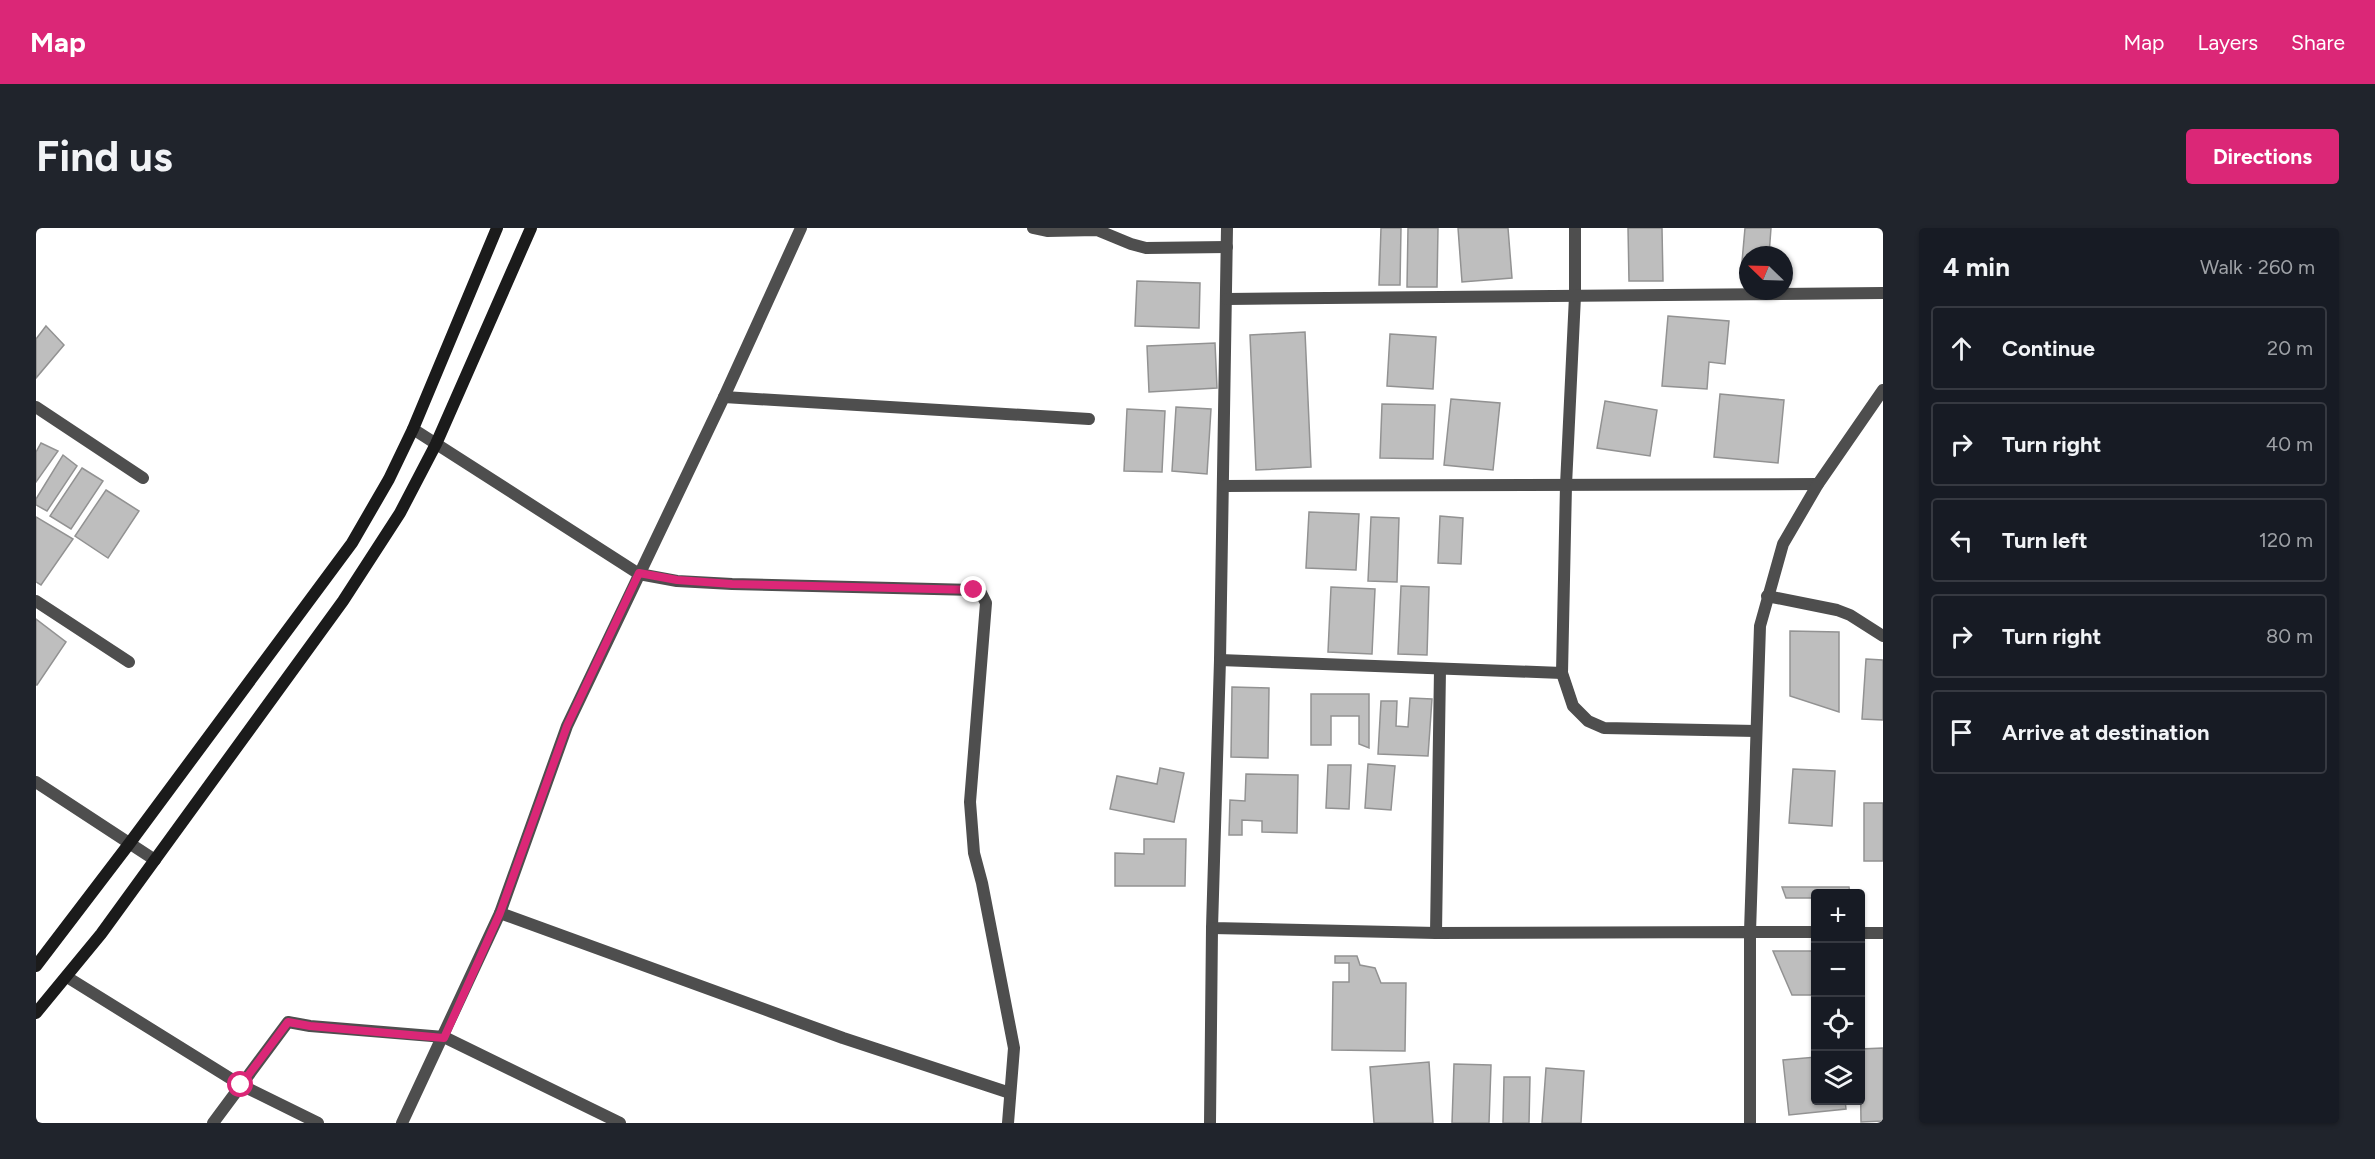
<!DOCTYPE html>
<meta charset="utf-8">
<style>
:root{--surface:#171b24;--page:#20242c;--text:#f1f3f6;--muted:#9ea1a6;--line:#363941;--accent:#db2777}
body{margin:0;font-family:Figtree,sans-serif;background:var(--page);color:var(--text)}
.controls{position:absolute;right:18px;bottom:18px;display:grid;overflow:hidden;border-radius:6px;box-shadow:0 2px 4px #0004}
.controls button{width:54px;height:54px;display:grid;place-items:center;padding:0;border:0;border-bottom:2px solid var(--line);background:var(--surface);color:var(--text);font:30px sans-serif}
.compass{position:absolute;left:1703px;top:18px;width:54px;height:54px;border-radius:50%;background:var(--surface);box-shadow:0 2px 4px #0004;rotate:293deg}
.stop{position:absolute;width:18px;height:18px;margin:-14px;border:4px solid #db2777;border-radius:50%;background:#fff}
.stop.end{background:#db2777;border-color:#fff;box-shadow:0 2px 6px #0008}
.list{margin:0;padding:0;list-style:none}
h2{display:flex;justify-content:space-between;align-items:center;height:78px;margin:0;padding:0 24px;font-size:26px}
h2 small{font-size:20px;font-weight:400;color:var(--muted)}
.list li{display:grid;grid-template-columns:39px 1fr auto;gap:18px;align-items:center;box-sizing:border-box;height:84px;margin:0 12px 12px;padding:0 12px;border:2px solid var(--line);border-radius:6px}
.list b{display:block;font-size:22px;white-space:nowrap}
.list em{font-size:20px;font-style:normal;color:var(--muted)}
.icon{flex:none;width:33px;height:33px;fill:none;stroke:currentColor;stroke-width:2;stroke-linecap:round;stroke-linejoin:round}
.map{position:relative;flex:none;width:1847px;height:895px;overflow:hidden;border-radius:6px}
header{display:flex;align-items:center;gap:36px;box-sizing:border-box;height:84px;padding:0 30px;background:var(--accent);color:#fff}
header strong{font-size:28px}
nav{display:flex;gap:33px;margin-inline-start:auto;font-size:21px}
.intro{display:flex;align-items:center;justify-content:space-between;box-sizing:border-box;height:144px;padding:0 36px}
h1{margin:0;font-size:42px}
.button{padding:15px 27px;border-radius:6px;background:var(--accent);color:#fff;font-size:21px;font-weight:700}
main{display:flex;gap:36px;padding:0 36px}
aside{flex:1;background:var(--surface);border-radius:6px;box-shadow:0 2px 4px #0004}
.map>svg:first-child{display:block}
.building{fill:#bebebe;stroke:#929292;stroke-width:1.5}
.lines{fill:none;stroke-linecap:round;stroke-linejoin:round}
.street{stroke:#4e4e4e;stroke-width:12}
.secondary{stroke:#1b1b1b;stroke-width:12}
.route{stroke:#db2777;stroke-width:8}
</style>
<header>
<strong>Map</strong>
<nav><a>Map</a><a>Layers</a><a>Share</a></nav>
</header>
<div class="intro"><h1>Find us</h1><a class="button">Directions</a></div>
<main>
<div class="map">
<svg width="1847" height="895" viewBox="0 0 1847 895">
<rect width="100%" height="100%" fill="#fff"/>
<g class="building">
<path d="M 1345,0 L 1365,0 L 1364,57 L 1343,57 Z"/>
<path d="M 1372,0 L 1402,0 L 1401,59 L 1371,59 Z"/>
<path d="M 1422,0 L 1472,0 L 1476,50 L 1426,54 Z"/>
<path d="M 1592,0 L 1626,0 L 1627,53 L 1593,53 Z"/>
<path d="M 1709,0 L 1735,0 L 1733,27 L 1712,27 L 1712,46 L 1705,45 Z"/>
<path d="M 1101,53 L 1164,55 L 1163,100 L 1099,98 Z"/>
<path d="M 1632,88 L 1693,93 L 1689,136 L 1673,134 L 1671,161 L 1626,158 Z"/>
<path d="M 10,98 L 28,117 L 0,150 L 0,111 Z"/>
<path d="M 1269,104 L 1275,239 L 1220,242 L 1214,107 Z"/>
<path d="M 1354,106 L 1400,109 L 1397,161 L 1351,158 Z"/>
<path d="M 1179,115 L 1181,160 L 1113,164 L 1111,118 Z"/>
<path d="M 1684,166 L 1748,172 L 1742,235 L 1678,229 Z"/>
<path d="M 1415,171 L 1464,175 L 1457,242 L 1408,237 Z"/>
<path d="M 1569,173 L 1621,182 L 1614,228 L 1561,220 Z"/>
<path d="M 1346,176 L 1399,177 L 1397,231 L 1344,230 Z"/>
<path d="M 1140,179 L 1175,181 L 1171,246 L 1136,243 Z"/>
<path d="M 1091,181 L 1129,183 L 1126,244 L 1088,243 Z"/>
<path d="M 5,215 L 22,223 L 0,254 L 0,224 Z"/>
<path d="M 27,227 L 41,238 L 11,283 L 0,277 L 0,271 Z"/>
<path d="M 46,240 L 67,253 L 35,301 L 14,288 Z"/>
<path d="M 70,262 L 103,283 L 72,330 L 39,308 Z"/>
<path d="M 1273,284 L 1323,286 L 1320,342 L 1270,340 Z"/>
<path d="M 1404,288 L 1427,290 L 1425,336 L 1402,335 Z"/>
<path d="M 0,289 L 37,311 L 5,357 L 0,354 Z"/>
<path d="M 1335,289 L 1363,290 L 1361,354 L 1332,353 Z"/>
<path d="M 1365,358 L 1393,359 L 1391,427 L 1362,426 Z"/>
<path d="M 1295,359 L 1339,361 L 1336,426 L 1292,424 Z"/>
<path d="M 0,391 L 30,414 L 1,457 L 0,457 Z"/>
<path d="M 1754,403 L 1803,404 L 1803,484 L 1754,468 Z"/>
<path d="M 1830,431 L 1847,432 L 1847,492 L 1826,491 Z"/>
<path d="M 1196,459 L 1233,460 L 1232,530 L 1195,529 Z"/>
<path d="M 1275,466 L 1333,466 L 1333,520 L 1323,516 L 1323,488 L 1295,488 L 1295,517 L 1275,517 Z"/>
<path d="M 1374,470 L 1396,471 L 1392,528 L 1342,526 L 1345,473 L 1361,473 L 1360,498 L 1372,499 Z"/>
<path d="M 1332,536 L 1359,538 L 1355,582 L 1329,580 Z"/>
<path d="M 1292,537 L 1315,537 L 1313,581 L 1290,580 Z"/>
<path d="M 1124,540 L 1148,545 L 1138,594 L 1074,581 L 1081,548 L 1121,556 Z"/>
<path d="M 1757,541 L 1799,543 L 1796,598 L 1753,595 Z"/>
<path d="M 1210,546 L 1262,547 L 1261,605 L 1226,604 L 1226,593 L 1206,592 L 1206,607 L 1193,607 L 1194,572 L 1209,573 Z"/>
<rect x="1828" y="575" width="19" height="58"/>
<path d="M 1108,611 L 1150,611 L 1149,658 L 1079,658 L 1079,625 L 1108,626 Z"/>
<path d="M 1746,659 L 1813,659 L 1814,666 L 1780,666 L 1780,670 L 1750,670 Z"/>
<path d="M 1737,723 L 1780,723 L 1780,767 L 1756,767 Z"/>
<path d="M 1299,728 L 1321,728 L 1324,737 L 1339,740 L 1345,755 L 1370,755 L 1369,823 L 1296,822 L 1297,754 L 1313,754 L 1313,735 L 1299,735 Z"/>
<path d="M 1847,820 L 1847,893 L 1825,894 L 1824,821 Z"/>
<path d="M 1780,829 L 1780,872 L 1809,872 L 1810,881 L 1753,887 L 1747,832 Z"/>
<path d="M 1393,834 L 1397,895 L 1338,895 L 1334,839 Z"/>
<path d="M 1418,836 L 1455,837 L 1453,895 L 1416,895 Z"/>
<path d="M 1510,840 L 1548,843 L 1545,895 L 1506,895 Z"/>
<path d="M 1468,849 L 1494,849 L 1493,895 L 1467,895 Z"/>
</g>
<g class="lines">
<g class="street">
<path d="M 997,0 L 1011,3 L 1061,2 L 1095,16 L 1110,20 L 1191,19"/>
<path d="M 1191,0 L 1184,432 L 1176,700 L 1400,705 L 1714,704 L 1714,895"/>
<path d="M 1539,0 L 1539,68 L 1530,257 L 1526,445 L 1537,478 L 1552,493 L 1568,500 L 1720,503"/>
<path d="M 1191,71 L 1847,65"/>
<path d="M 688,169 L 1053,191"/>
<path d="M 0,179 L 107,250"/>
<path d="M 377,201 L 603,346 L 641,353 L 696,356 L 938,362 L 945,365 L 950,375 L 934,574 L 938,625 L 946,655 L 978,820 L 972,895"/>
<path d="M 1188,258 L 1782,256"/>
<path d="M 1731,368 L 1801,382 L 1814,387 L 1847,408"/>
<path d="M 0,373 L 93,434"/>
<path d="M 1184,432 L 1526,445"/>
<path d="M 0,554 L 119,632"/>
<path d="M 464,685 L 807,810 L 974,865"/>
<path d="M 1780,704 L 1714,704 L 1724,398 L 1747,316 L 1782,256 L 1847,162"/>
<path d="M 1400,705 L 1404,441"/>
<path d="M 1824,705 L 1847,705"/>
<path d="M 31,749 L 205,857 L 282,895"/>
<path d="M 177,895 L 252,794 L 274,798 L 408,809 L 584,895"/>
<path d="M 366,895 L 464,685 L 531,498 L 688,169 L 765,0"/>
<path d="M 1174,895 L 1176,700"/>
</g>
<g class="secondary">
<path d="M 0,738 L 93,616 L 316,315 L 353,251 L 377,201 L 461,0"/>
<path d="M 0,785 L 65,706 L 307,373 L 364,285 L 400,216 L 495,0"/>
</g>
</g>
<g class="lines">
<path class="route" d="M 205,857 L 252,794 L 274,798 L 408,810 L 464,685 L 531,498 L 603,345 L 641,352 L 696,356 L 938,362"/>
</g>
</svg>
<div class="controls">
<button>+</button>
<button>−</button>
<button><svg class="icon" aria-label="locate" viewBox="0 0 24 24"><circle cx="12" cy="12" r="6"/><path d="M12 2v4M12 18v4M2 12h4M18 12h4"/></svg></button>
<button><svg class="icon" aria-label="layers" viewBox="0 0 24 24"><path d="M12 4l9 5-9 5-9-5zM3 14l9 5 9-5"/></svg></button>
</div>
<svg class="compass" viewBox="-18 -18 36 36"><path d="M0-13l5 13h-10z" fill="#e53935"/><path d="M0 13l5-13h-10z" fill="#9ea1a6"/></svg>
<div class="stop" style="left:205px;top:857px"></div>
<div class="stop end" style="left:938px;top:362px"></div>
</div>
<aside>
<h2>4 min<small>Walk · 260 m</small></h2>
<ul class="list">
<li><svg class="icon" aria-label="ahead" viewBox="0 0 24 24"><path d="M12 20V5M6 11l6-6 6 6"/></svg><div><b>Continue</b></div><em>20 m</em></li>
<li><svg class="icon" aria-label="right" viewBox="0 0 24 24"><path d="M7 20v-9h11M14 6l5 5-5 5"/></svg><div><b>Turn right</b></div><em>40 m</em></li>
<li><svg class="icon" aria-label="left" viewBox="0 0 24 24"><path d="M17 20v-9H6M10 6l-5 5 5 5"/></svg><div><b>Turn left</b></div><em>120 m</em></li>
<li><svg class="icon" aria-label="right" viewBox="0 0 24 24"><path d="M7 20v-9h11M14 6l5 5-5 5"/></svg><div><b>Turn right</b></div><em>80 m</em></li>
<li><svg class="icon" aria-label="arrive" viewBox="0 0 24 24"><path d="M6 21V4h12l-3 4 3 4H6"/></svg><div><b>Arrive at destination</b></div></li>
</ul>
</aside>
</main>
